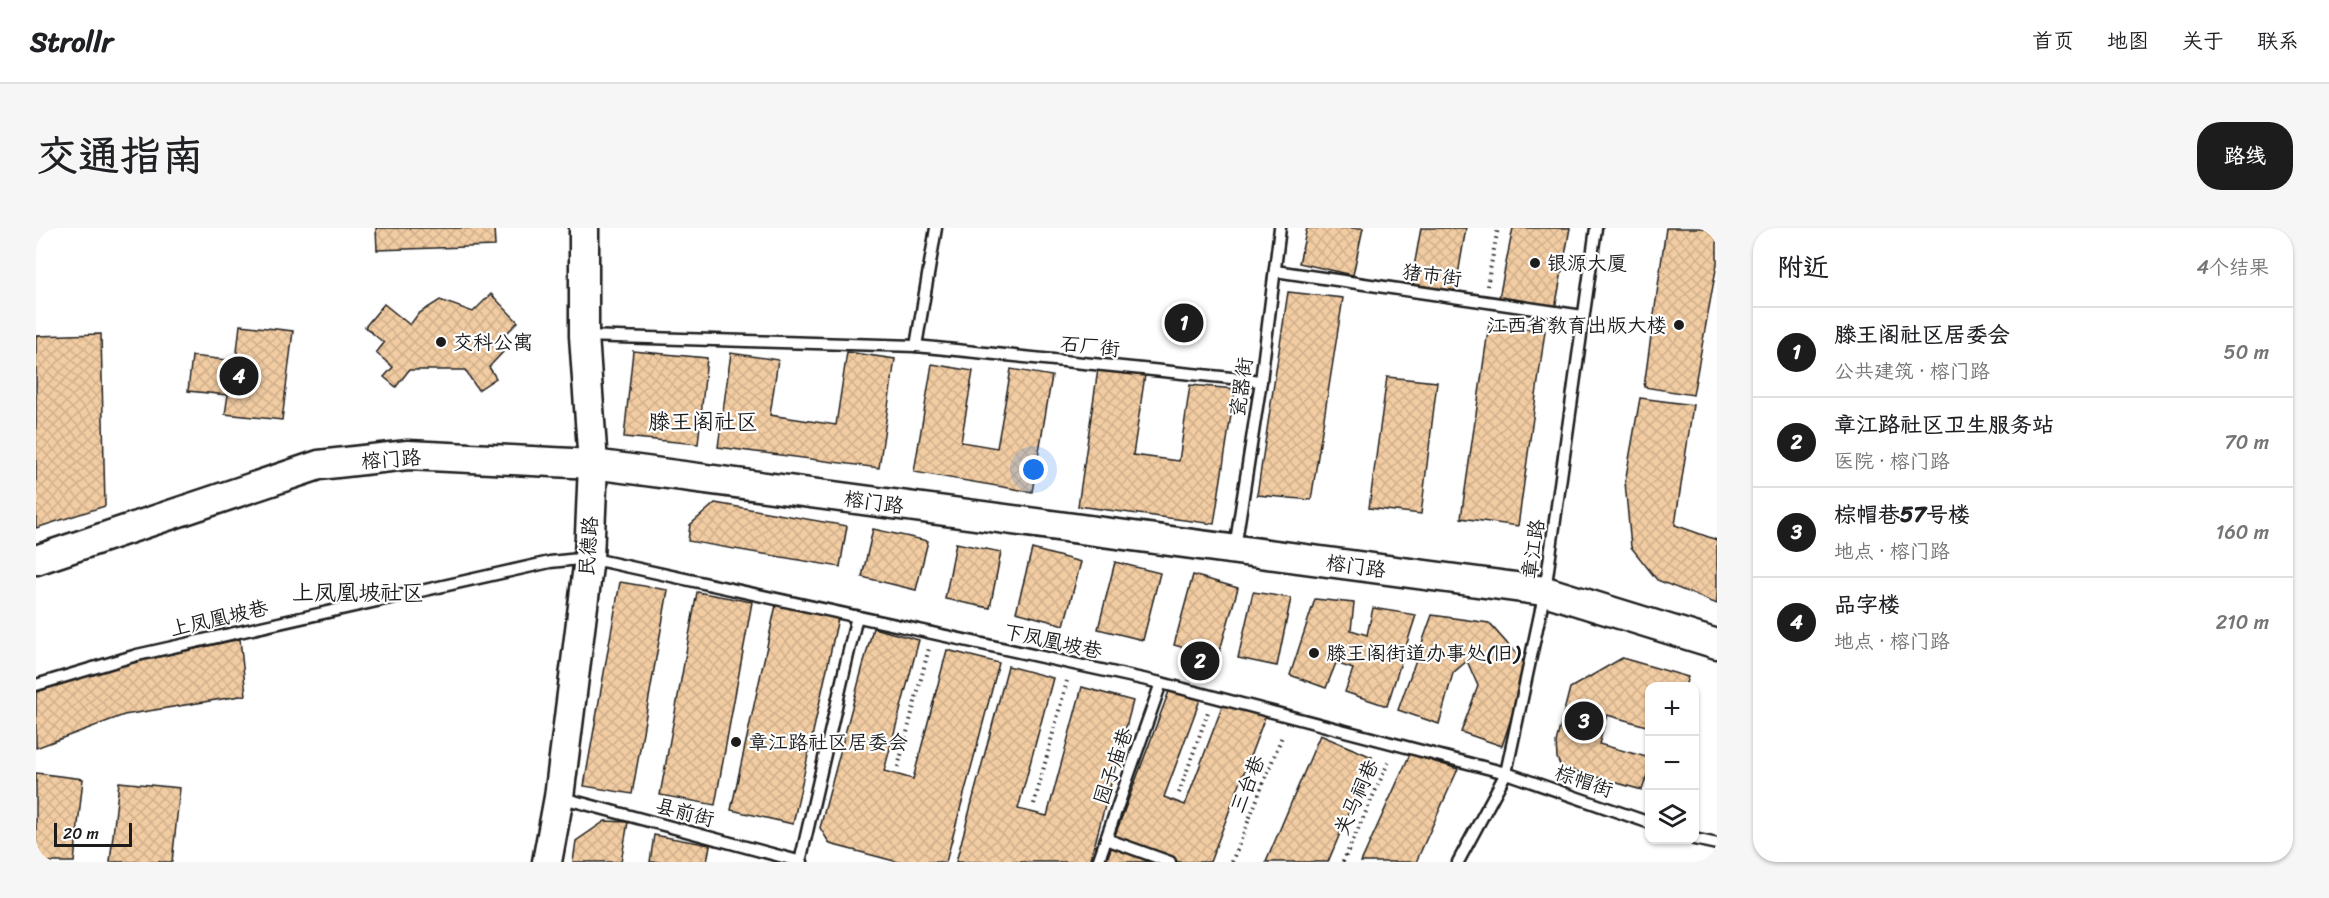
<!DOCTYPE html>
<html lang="zh">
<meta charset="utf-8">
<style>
:root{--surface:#fff;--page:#f6f6f6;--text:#202124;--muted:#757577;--line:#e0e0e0;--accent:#1c1c1c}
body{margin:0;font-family:Sriracha,"LXGW WenKai TC",sans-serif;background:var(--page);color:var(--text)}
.controls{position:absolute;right:18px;bottom:18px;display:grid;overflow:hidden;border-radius:12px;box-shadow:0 2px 4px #0004}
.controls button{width:54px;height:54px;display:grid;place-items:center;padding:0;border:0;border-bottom:2px solid var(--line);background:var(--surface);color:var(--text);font:30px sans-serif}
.scale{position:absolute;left:18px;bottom:15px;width:78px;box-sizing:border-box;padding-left:6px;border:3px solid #1c1c1c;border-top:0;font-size:16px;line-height:21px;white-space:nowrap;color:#1c1c1c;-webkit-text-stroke:4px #fff;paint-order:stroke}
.you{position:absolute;left:998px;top:242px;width:21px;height:21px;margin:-15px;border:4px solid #fff;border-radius:50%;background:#1a73e8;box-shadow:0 0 0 9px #1a73e833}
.badge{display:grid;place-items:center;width:39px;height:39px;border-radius:50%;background:var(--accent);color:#fff;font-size:20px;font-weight:700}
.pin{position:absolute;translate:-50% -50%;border:3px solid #fff;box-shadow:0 2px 6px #0006}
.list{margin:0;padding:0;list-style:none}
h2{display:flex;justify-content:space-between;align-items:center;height:78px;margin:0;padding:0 24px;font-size:26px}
h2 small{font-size:20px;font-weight:400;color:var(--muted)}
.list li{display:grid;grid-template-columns:39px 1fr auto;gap:18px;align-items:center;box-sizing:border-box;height:90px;padding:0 24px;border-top:2px solid var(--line)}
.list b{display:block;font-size:22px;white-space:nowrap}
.list p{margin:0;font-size:20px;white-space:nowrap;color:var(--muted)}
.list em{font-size:20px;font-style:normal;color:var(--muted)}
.icon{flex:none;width:33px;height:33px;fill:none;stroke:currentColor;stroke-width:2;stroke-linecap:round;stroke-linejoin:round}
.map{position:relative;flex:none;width:1681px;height:634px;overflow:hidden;border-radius:24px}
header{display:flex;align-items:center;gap:36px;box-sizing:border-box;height:84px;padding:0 30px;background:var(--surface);border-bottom:2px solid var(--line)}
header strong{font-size:28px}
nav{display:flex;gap:33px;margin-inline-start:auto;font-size:21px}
.intro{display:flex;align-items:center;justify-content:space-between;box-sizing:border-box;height:144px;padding:0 36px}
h1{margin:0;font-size:42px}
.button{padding:15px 27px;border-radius:24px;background:var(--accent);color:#fff;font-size:21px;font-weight:700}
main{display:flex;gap:36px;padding:0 36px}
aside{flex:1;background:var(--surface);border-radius:24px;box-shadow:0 2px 4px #0004}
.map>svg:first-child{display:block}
.building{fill:url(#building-cross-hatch);stroke:#1c1c1c;stroke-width:1.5}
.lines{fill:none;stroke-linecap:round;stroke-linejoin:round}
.lane-casing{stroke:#1c1c1c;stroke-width:15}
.secondary-casing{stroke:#1c1c1c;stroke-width:33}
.path{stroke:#1c1c1c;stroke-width:4;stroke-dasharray:1.5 4.5;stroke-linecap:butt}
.lane{stroke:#fff;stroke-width:10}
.secondary{stroke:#fff;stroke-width:28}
.poi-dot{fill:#1c1c1c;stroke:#fff;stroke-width:2}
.labels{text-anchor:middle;stroke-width:4.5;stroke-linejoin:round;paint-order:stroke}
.poi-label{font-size:20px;fill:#1c1c1c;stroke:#fff;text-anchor:start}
.street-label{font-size:20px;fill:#1c1c1c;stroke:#fff}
.quarter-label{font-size:22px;fill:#1c1c1c;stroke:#fff}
</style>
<header>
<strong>Strollr</strong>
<nav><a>首页</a><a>地图</a><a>关于</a><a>联系</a></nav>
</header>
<div class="intro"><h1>交通指南</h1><a class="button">路线</a></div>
<main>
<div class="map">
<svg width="1681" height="634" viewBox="0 0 1681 634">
<defs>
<pattern id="building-cross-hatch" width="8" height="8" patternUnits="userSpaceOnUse" patternTransform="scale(1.5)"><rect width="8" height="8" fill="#f2cca2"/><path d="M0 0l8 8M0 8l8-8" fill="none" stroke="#cfaf8b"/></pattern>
</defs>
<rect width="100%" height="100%" fill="#fff"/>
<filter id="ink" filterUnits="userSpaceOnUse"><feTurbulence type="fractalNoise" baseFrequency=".0167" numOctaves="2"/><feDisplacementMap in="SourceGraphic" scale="12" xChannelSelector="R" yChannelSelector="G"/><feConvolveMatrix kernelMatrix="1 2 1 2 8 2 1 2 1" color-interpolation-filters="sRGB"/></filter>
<g filter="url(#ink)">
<g class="building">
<path d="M 340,0 L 458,0 L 459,18 L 341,22 Z"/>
<path d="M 1271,0 L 1327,0 L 1317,47 L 1263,35 Z"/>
<path d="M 1385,0 L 1430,0 L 1419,64 L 1375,56 Z"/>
<path d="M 1477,0 L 1534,0 L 1519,81 L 1463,70 Z"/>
<path d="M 1630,0 L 1681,0 L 1681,36 L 1657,167 L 1608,159 Z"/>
<path d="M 1252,64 L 1307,70 L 1275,272 L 1221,267 Z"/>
<path d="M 455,66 L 482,94 L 462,114 L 467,124 L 453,139 L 460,150 L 442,162 L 429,142 L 373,142 L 360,159 L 348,149 L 357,139 L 340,125 L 348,115 L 329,99 L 348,76 L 374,97 L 382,86 L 404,72 L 437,84 Z"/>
<path d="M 1453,96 L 1509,103 L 1482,298 L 1425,290 Z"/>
<path d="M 204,97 L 257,103 L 246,192 L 189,186 L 192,167 L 152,163 L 156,128 L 200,133 Z"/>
<path d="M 65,106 L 69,278 L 0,300 L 0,108 Z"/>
<path d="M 597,123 L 671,130 L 662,216 L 588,209 Z"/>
<path d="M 811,124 L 859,131 L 843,240 L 682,219 L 695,125 L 742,132 L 734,187 L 800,197 Z"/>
<path d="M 896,136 L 937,143 L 925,214 L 961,220 L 975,141 L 1016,148 L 996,264 L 878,244 Z"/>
<path d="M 1062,141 L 1109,147 L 1097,227 L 1143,233 L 1154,157 L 1199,161 L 1178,296 L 1042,278 Z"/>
<path d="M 1351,149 L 1401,154 L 1385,286 L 1333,280 Z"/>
<path d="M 1604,170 L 1657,177 L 1639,297 L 1681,312 L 1681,376 L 1621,352 L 1595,319 L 1589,254 Z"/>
<path d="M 679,275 L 811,298 L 804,339 L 652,313 L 654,297 Z"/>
<path d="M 837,301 L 892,313 L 880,362 L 826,349 Z"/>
<path d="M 920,315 L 965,324 L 954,380 L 909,371 Z"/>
<path d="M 996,321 L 1045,334 L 1028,397 L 980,384 Z"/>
<path d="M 1079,334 L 1124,345 L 1107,412 L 1062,401 Z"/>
<path d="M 1157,347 L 1202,360 L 1182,429 L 1138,417 Z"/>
<path d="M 584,354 L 632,362 L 596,566 L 548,558 Z"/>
<path d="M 661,364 L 716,374 L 679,577 L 624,567 Z"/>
<path d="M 1217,364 L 1255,370 L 1241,438 L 1202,430 Z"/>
<path d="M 1279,371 L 1318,375 L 1315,402 L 1331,407 L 1337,380 L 1380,387 L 1351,478 L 1309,464 L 1317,441 L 1300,435 L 1290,460 L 1254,447 Z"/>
<path d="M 740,377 L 802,390 L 757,596 L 695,582 Z"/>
<path d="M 1396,387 L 1453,395 L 1492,439 L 1466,518 L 1425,504 L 1442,458 L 1431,433 L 1417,445 L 1403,496 L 1362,482 Z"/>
<path d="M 837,400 L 883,412 L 848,543 L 877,551 L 911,422 L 963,435 L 910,634 L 862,634 L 794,616 L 784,600 Z"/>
<path d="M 204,411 L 210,467 L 88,487 L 0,520 L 0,464 L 82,438 Z"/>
<path d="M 1586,430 L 1652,449 L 1649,458 L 1614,458 L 1614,499 L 1571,487 L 1563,516 L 1614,530 L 1614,538 L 1606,562 L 1525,539 L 1521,530 L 1520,514 L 1534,460 Z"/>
<path d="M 972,438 L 1017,450 L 982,581 L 1011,588 L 1046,459 L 1097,473 L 1054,634 L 920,634 Z"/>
<path d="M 1135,458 L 1165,469 L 1128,569 L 1149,577 L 1188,474 L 1229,489 L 1174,634 L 1142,634 L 1078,610 Z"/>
<path d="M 1284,507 L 1336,529 L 1292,634 L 1230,634 Z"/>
<path d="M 1374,526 L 1422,541 L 1380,634 L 1325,634 Z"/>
<path d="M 0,545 L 47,551 L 38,634 L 0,634 Z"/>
<path d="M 83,554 L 144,560 L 136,634 L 74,634 Z"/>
<path d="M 569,593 L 592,594 L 585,634 L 537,634 L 540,613 Z"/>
<path d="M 618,607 L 674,617 L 671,634 L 614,634 Z"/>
<path d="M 1076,618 L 1113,633 L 1113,634 L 1070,634 Z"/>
</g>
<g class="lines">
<g class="lane-casing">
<g id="lane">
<path d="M 1239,43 L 1547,88"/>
<path d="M 548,108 L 880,118 L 1225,153"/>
<path d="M 880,118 L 900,0"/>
<path d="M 1199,320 L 1225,153 L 1244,0"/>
<path d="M 0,457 L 101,427 L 514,334 L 553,330 L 1125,455 L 1470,545 L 1614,595"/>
<path d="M 523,569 L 766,634"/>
<path d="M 1070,611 L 1134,634"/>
<path d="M 1658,611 L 1681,616"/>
<path d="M 764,634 L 821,388"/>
<path d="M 1062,634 L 1125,455"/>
<path d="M 1422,634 L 1470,545 L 1509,363 L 1560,0"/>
</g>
</g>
<g class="secondary-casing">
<g id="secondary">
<path d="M 0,332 L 283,237 L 372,227 L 557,236 L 1509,363 L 1681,416"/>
<path d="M 511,634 L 523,569 L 553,330 L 557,236 L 548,108 L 548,0"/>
</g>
</g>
<g class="path">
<path d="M 1451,58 L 1462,0"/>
<path d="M 862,539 L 893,420"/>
<path d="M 1143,565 L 1172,484"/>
<path d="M 998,576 L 1031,453"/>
<path d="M 1196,634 L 1247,506"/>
<path d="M 1307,634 L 1353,533"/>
</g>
<use href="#lane" class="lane"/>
<use href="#secondary" class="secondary"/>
</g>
</g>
<g class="poi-dot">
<circle cx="1499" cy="35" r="6"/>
<circle cx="1643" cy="97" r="6"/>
<circle cx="405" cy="114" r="6"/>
<circle cx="1278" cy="425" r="6"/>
<circle cx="700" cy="514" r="6"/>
</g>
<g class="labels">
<g class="poi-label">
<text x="1511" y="42">银源大厦</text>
<text x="1631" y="104" text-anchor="end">江西省教育出版大楼</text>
<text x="417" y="121">交科公寓</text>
<text x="1290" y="432">滕王阁街道办事处(旧)</text>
<text x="712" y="521">章江路社区居委会</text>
</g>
<g class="street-label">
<text transform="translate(1396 47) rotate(8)" y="7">猪市街</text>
<text transform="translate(1054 118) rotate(6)" y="7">石厂街</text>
<text transform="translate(1205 159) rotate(-82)" y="7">瓷器街</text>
<text transform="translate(355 231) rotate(-4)" y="7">榕门路</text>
<text transform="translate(838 274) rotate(8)" y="7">榕门路</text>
<text transform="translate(552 318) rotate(-86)" y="7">民德路</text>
<text transform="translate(1497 321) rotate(-82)" y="7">章江路</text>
<text transform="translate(1320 338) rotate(8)" y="7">榕门路</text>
<text transform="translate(183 390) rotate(-13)" y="7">上凤凰坡巷</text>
<text transform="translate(1017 413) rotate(12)" y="7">下凤凰坡巷</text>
<text transform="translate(1077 538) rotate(-71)" y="7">园子庙巷</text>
<text transform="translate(1548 553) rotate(19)" y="7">棕帽街</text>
<text transform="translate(1211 556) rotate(-68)" y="7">三台巷</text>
<text transform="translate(1320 569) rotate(-66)" y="7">关马祠巷</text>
<text transform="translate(649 584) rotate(15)" y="7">县前街</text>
</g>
<g class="quarter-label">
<text x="667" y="201">滕王阁社区</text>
<text x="322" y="372">上凤凰坡社区</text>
</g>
</g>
</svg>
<div class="controls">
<button>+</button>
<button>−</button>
<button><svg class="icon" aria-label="layers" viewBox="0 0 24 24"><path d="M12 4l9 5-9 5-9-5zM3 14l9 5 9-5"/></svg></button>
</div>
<div class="scale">20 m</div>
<div class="you"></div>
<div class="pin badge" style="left:1148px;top:95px">1</div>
<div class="pin badge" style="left:1164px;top:433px">2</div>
<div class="pin badge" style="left:1548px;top:493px">3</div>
<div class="pin badge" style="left:203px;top:148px">4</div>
</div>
<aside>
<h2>附近<small>4个结果</small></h2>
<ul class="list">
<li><span class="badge">1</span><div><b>滕王阁社区居委会</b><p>公共建筑 · 榕门路</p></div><em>50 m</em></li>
<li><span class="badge">2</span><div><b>章江路社区卫生服务站</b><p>医院 · 榕门路</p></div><em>70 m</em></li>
<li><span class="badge">3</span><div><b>棕帽巷57号楼</b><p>地点 · 榕门路</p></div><em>160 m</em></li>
<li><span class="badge">4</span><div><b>品字楼</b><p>地点 · 榕门路</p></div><em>210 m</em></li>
</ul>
</aside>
</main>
